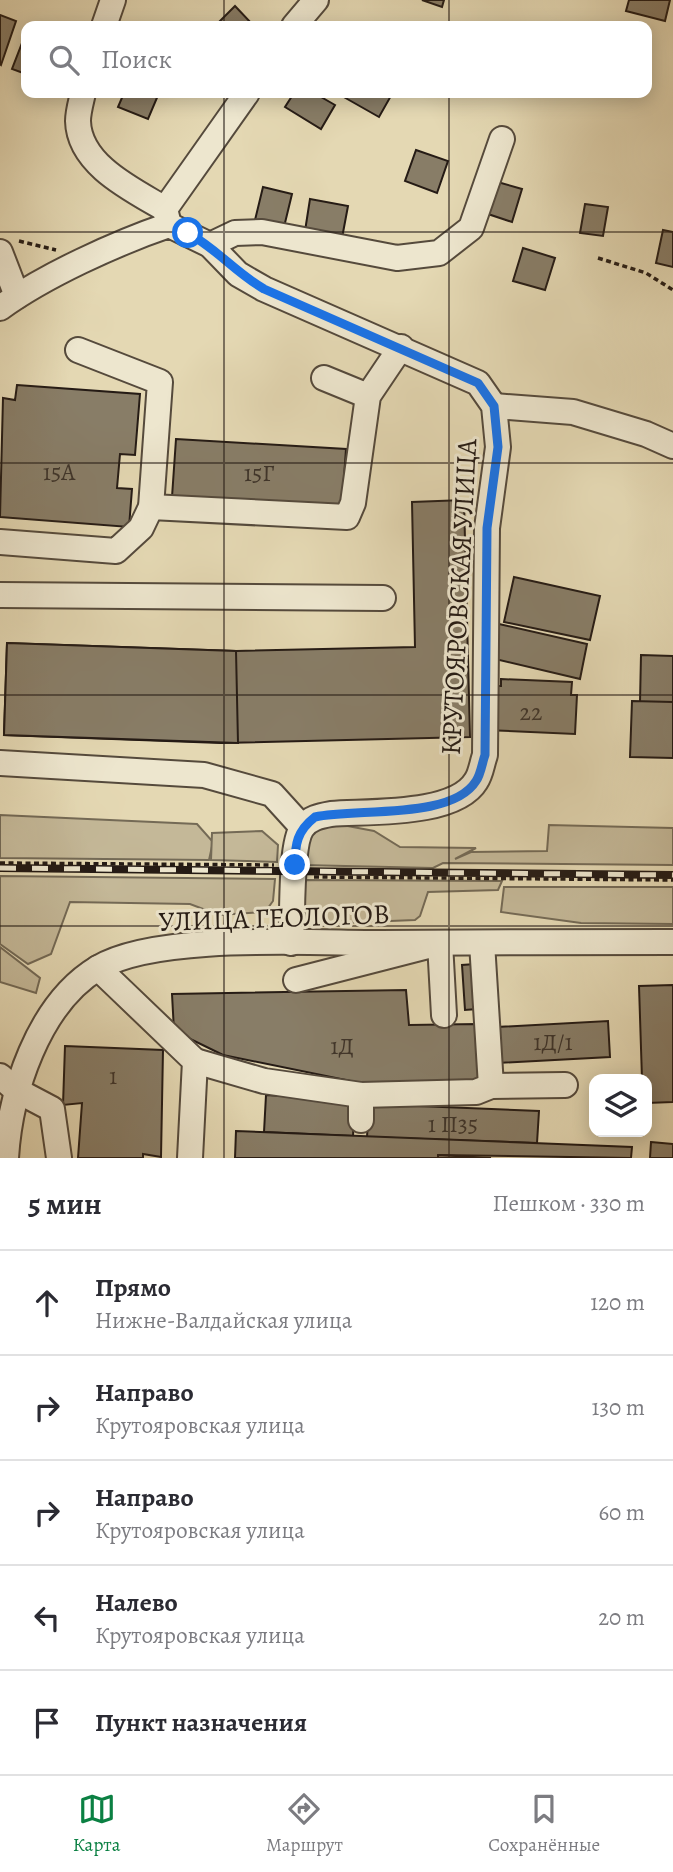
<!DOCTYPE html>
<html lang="ru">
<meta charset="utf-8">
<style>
:root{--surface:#fff;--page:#f7f7f7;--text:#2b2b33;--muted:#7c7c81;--line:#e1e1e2;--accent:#0b8043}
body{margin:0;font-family:Alegreya,serif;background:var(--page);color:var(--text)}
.controls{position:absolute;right:21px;bottom:21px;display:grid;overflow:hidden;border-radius:14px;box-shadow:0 4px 18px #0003}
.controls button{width:63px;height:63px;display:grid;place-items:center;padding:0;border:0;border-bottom:2px solid var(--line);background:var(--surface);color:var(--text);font:35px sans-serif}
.stop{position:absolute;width:21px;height:21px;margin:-16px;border:5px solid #1a73e8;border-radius:50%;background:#fff}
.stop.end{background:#1a73e8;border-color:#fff;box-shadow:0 2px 7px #0008}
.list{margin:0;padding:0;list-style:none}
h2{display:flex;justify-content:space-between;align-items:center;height:91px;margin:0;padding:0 28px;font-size:30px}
h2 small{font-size:23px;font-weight:400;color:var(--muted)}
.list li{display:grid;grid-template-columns:46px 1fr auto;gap:21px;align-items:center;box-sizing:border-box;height:105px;padding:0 28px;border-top:2px solid var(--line)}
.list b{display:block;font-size:26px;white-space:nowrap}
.list p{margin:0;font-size:23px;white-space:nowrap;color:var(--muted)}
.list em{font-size:23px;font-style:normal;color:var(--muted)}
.icon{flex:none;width:38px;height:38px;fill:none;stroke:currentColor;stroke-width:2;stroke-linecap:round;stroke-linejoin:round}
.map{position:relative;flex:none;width:673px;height:1158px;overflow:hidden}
.search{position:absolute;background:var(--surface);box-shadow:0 4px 18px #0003;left:21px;right:21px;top:21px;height:77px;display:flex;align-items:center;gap:18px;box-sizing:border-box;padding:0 24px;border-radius:14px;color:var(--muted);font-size:26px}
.sheet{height:616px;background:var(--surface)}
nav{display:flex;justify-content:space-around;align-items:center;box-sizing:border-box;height:98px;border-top:2px solid var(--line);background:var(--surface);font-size:19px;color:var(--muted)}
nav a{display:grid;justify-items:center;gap:4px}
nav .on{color:var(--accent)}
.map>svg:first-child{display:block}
.green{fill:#c4b898;stroke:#746a56;stroke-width:2}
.building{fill:#887d67;stroke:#251b15;stroke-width:2}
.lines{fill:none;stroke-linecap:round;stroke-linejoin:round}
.minor-casing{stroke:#554a3c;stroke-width:28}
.path{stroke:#251b15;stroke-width:3.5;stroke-dasharray:5 3.5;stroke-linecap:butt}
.minor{stroke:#ede6ce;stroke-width:24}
.rail-casing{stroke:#251b15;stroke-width:8}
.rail{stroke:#ede6ce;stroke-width:5;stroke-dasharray:16;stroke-linecap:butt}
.route{stroke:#1a73e8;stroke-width:9}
.grid{fill:none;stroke:#251b15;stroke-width:2;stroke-opacity:0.55}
.labels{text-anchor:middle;stroke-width:6;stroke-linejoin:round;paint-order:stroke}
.number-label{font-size:24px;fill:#3e342a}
.street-label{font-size:28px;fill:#251b15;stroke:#ede6ce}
</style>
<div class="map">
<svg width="673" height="1158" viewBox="0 0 673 1158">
<rect width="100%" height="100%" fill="#e4d8b3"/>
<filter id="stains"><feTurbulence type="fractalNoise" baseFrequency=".00286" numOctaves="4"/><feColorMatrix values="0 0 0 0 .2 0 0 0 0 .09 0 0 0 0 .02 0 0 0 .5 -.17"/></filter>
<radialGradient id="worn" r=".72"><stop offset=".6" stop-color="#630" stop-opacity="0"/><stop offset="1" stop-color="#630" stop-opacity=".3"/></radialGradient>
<g class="green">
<path d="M 0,815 L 197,824 L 213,842 L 209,860 L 0,858 Z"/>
<path d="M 337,824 L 374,831 L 400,847 L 476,848 L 455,859 L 471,852 L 547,851 L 549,825 L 673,828 L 673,865 L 443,863 L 433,868 L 302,865 L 314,828 Z"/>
<path d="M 262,831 L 278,845 L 277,862 L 211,860 L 212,833 Z"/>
<path d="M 0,876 L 275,879 L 273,901 L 265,912 L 219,915 L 190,904 L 70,902 L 51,954 L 28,964 L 0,944 Z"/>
<path d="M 307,880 L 502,881 L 498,890 L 428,892 L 420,916 L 415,920 L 316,924 L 300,914 L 300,883 Z"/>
<path d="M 504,887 L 673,887 L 673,924 L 581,923 L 501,912 Z"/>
<path d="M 0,947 L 40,978 L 36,993 L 0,982 Z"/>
</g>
<g class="building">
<path d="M 422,0 L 444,0 L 442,7 Z"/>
<path d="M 629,0 L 670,0 L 665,21 L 626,11 Z"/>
<path d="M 235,6 L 254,26 L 215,26 Z"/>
<path d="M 0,15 L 16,21 L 1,65 L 0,64 Z"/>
<path d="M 24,38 L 26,39 L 26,74 L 12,69 Z"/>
<path d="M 124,93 L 159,93 L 148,119 L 118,107 Z"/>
<path d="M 294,93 L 314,93 L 335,105 L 321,129 L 285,107 Z"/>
<path d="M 344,93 L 391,93 L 392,94 L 379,117 L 342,96 Z"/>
<path d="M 416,150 L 448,161 L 437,193 L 405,181 Z"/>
<path d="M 494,181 L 522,189 L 512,222 L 485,213 Z"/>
<path d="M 263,187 L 292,194 L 284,227 L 255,220 Z"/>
<path d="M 310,199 L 348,206 L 342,238 L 305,231 Z"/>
<path d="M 585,204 L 608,207 L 603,236 L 580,233 Z"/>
<path d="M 663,230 L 673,232 L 673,267 L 656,263 Z"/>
<path d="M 523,248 L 555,258 L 545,290 L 513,281 Z"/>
<path d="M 17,385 L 140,394 L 135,455 L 120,454 L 117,488 L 132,489 L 129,527 L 0,517 L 3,398 L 15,400 Z"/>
<path d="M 176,439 L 346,449 L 342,506 L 172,497 Z"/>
<path d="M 464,500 L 470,737 L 221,743 L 4,735 L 7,643 L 236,651 L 415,647 L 412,502 Z"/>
<path d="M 514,577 L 600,596 L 590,640 L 504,622 Z"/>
<path d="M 499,624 L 587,644 L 580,679 L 491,658 Z"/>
<path d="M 7,643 L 236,651 L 238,743 L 4,735 Z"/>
<path d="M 641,655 L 673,656 L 673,702 L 640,702 Z"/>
<path d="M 501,679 L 572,682 L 571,695 L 577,695 L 575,734 L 485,730 L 487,686 L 501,686 Z"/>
<path d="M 632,701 L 673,702 L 673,758 L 630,757 Z"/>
<path d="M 475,964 L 477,1009 L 465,1010 L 462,965 Z"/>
<path d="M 673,985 L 673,1102 L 647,1103 L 647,1079 L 642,1079 L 639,986 Z"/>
<path d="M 406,990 L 409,1025 L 477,1024 L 480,1082 L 380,1087 L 223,1055 L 174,1031 L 172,994 Z"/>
<path d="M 608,1021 L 610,1057 L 498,1063 L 497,1027 Z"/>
<path d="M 65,1046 L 163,1050 L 161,1157 L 143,1154 L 143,1158 L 78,1158 L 82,1103 L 63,1105 Z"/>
<path d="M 266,1095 L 355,1100 L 353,1136 L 264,1132 Z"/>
<path d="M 369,1104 L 539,1111 L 537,1143 L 367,1137 Z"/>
<path d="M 236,1131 L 632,1147 L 631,1158 L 438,1155 L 438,1158 L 235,1158 Z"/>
<path d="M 651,1142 L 673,1144 L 673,1158 L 650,1158 Z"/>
<path d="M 438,1155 L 491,1158 L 438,1158 Z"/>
</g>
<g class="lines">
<g class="minor-casing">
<g id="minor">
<path d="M 104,26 L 113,0"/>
<path d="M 294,26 L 316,0"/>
<path d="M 83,93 C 81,102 78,112 78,121 C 79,165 133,190 165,209"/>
<path d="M 169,225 L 165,209 L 247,93"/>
<path d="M 210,245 L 235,233 L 262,232 L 397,258 L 439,253 L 471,228 L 502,139"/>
<path d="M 0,252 L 17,296"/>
<path d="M 0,308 C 44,276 116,243 169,225 L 210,245 L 238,274 L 264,289 L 478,383 L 494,406 L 498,447 L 487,528 L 485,755 C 482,763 481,774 476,781 C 455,816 369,811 331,814 C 320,816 309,818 302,828 C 290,845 293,918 291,943"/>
<path d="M 324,378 L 368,396"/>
<path d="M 494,406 L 573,412 L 646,434 L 673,446"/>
<path d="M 151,507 L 347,517 L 353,503 L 368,396 L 401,347"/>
<path d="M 0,542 L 116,551 L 141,528 L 151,507 L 160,382 L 78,350"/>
<path d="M 0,595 L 383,598"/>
<path d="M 0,763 L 204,775 L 272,794 L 302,827"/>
<path d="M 482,943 L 491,1086 L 565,1085"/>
<path d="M 98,968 L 195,1061 L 190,1158"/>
<path d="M 296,980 L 440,943 L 444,1015"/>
<path d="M 195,1061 L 264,1081 L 361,1095 L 476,1092 L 491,1086"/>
<path d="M 0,1076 L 16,1090 L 52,1109 L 59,1158"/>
<path d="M 361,1120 L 361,1095"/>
<path d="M 6,1158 C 10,1093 38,1004 98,968 C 156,933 310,943 381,943 C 478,942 576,942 673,942"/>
</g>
</g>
<g class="path">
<path d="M 19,241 L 56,250"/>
<path d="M 598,258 L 646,273 L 673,290"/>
<path d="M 0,863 L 274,865"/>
<path d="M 314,877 L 673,880"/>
</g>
<use href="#minor" class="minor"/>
<g class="rail-casing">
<path id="rail" d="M 0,868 L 673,875"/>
</g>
<use href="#rail" class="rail"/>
</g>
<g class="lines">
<path class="route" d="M 188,233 C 217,249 236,273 264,289 L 478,383 L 494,406 L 498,447 L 487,528 L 485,755 C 482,763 481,774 476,781 C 452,820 357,808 315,817 C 297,831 295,844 295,865"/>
</g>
<path class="grid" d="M 224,0 L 224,26M 449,0 L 449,26M 224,93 L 224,1158M 449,93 L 449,1158M 0,232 L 673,232M 0,463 L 673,463M 0,695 L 673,695M 0,926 L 673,926"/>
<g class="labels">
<g class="number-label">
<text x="59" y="480">15А</text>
<text x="259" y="481">15Г</text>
<text x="531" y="720">22</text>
<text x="553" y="1050">1Д/1</text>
<text x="342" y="1054">1Д</text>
<text x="113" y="1084">1</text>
<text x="453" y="1132">1 П35</text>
</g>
<g class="street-label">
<text transform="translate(458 597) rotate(-87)" y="10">КРУТОЯРОВСКАЯ УЛИЦА</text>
<text transform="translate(274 917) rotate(-2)" y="10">УЛИЦА ГЕОЛОГОВ</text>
</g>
</g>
<rect width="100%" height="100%" filter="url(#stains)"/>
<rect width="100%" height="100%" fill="url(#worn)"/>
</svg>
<div class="controls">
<button><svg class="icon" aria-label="layers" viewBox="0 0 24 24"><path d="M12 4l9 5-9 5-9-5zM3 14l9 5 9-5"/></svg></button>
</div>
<div class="stop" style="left:188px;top:233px"></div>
<div class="stop end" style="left:295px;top:865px"></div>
<div class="search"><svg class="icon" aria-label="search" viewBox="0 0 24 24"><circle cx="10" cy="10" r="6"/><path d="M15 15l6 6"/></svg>Поиск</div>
</div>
<section class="sheet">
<h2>5 мин<small>Пешком · 330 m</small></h2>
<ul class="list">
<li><svg class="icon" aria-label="ahead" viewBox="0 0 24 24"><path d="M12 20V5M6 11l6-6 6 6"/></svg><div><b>Прямо</b><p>Нижне-Валдайская улица</p></div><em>120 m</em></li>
<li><svg class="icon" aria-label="right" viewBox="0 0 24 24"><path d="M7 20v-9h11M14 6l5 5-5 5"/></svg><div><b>Направо</b><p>Крутояровская улица</p></div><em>130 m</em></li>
<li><svg class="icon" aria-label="right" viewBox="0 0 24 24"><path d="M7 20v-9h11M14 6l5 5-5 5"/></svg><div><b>Направо</b><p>Крутояровская улица</p></div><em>60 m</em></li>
<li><svg class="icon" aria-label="left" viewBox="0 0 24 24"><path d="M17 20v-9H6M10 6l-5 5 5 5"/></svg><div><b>Налево</b><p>Крутояровская улица</p></div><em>20 m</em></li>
<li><svg class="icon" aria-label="arrive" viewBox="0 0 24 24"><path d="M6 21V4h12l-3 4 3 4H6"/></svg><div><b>Пункт назначения</b></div></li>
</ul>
</section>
<nav>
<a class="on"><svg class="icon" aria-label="map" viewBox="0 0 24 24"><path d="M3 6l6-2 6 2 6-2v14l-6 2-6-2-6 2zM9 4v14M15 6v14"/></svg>Карта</a>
<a><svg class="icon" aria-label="directions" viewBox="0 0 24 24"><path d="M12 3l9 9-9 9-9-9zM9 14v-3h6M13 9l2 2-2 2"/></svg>Маршрут</a>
<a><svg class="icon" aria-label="saved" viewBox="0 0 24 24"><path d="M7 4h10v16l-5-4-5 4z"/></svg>Сохранённые</a>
</nav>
